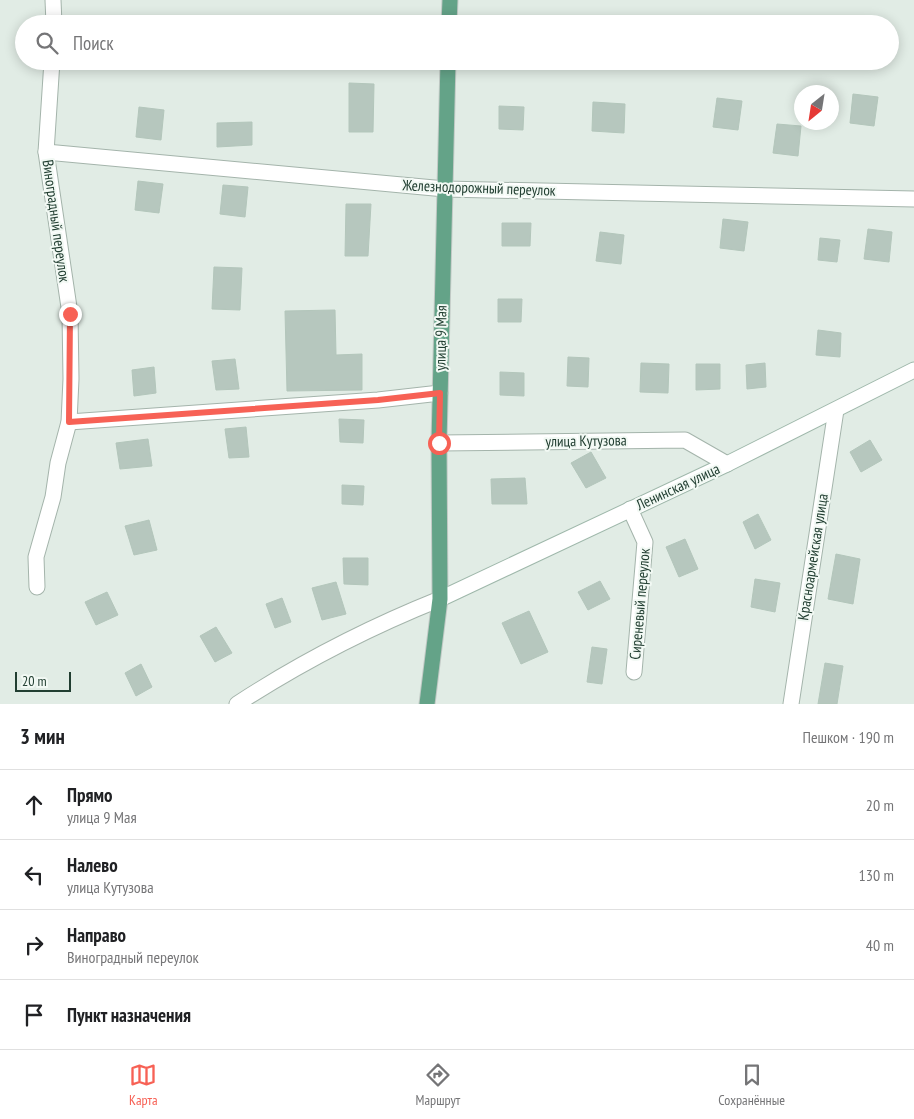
<!DOCTYPE html>
<html lang="ru">
<meta charset="utf-8">
<style>
:root{--surface:#fff;--page:#f2f2f2;--text:#202124;--muted:#757577;--line:#e0e0e0;--accent:#f76155}
body{margin:0;font-family:"PT Sans Narrow",sans-serif;background:var(--page);color:var(--text)}
.compass{position:absolute;left:794px;top:85px;width:45px;height:45px;border-radius:50%;background:var(--surface);box-shadow:0 2px 12px #0003;rotate:210deg}
.scale{position:absolute;left:15px;bottom:12px;width:56px;box-sizing:border-box;padding-left:5px;border:2px solid #213e31;border-top:0;font-size:14px;line-height:18px;white-space:nowrap;color:#213e31;-webkit-text-stroke:4px #f2f9f4;paint-order:stroke}
.stop{position:absolute;width:15px;height:15px;margin:-11px;border:4px solid #f76155;border-radius:50%;background:#fff}
.stop.end{background:#f76155;border-color:#fff;box-shadow:0 1px 5px #0008}
.list{margin:0;padding:0;list-style:none}
h2{display:flex;justify-content:space-between;align-items:center;height:65px;margin:0;padding:0 20px;font-size:21px}
h2 small{font-size:16px;font-weight:400;color:var(--muted)}
.list li{display:grid;grid-template-columns:32px 1fr auto;gap:15px;align-items:center;box-sizing:border-box;height:70px;padding:0 20px;border-top:1px solid var(--line)}
.list b{display:block;font-size:19px;white-space:nowrap}
.list p{margin:0;font-size:16px;white-space:nowrap;color:var(--muted)}
.list em{font-size:16px;font-style:normal;color:var(--muted)}
.icon{flex:none;width:28px;height:28px;fill:none;stroke:currentColor;stroke-width:2;stroke-linecap:round;stroke-linejoin:round}
.map{position:relative;flex:none;width:914px;height:704px;overflow:hidden}
.search{position:absolute;background:var(--surface);box-shadow:0 2px 12px #0003;left:15px;right:15px;top:15px;height:55px;display:flex;align-items:center;gap:12px;box-sizing:border-box;padding:0 18px;border-radius:28px;color:var(--muted);font-size:19px}
.sheet{height:345px;background:var(--surface)}
nav{display:flex;justify-content:space-around;align-items:center;box-sizing:border-box;height:70px;border-top:1px solid var(--line);background:var(--surface);font-size:14px;color:var(--muted)}
nav a{display:grid;justify-items:center;gap:2px}
nav .on{color:var(--accent)}
.map>svg:first-child{display:block}
.building{fill:#b6c7be;stroke:#b3c6bb}
.lines{fill:none;stroke-linecap:round;stroke-linejoin:round}
.street-casing{stroke:#a4b4ab;stroke-width:17}
.secondary-casing{stroke:#9fb8ab;stroke-width:17}
.primary-casing{stroke:#c1c9c5;stroke-width:17}
.street{stroke:#fff;stroke-width:15}
.secondary{stroke:#fff;stroke-width:15}
.primary{stroke:#64a388;stroke-width:15}
.route{stroke:#f76155;stroke-width:6}
.labels{text-anchor:middle;stroke-width:4;stroke-linejoin:round;paint-order:stroke}
.street-label{font-size:15px;fill:#213e31;stroke:#f2f9f4}
</style>
<div class="map">
<svg width="914" height="704" viewBox="0 0 914 704">
<rect width="100%" height="100%" fill="#e1ece5"/>
<g class="building">
<path d="M 497,61 L 523,61 L 523,66 L 497,65 Z"/>
<path d="M 349,83 L 374,84 L 373,132 L 349,132 Z"/>
<path d="M 853,94 L 878,97 L 874,126 L 850,123 Z"/>
<path d="M 717,98 L 742,101 L 738,130 L 713,127 Z"/>
<path d="M 593,102 L 625,104 L 624,133 L 592,131 Z"/>
<path d="M 499,106 L 524,107 L 523,130 L 499,129 Z"/>
<path d="M 139,107 L 164,110 L 161,140 L 136,137 Z"/>
<path d="M 252,122 L 252,145 L 217,147 L 217,123 Z"/>
<path d="M 777,124 L 801,126 L 798,156 L 773,153 Z"/>
<path d="M 138,181 L 163,184 L 159,213 L 135,210 Z"/>
<path d="M 223,185 L 248,187 L 245,217 L 220,214 Z"/>
<path d="M 346,204 L 371,204 L 368,256 L 345,256 Z"/>
<path d="M 723,219 L 748,222 L 744,251 L 720,248 Z"/>
<path d="M 502,223 L 531,223 L 530,246 L 502,246 Z"/>
<path d="M 868,229 L 892,232 L 889,262 L 864,259 Z"/>
<path d="M 600,232 L 624,235 L 621,264 L 596,261 Z"/>
<path d="M 820,238 L 840,240 L 837,262 L 818,260 Z"/>
<path d="M 214,267 L 242,268 L 240,310 L 212,309 Z"/>
<path d="M 498,299 L 522,299 L 521,322 L 498,322 Z"/>
<path d="M 335,310 L 336,355 L 362,354 L 362,390 L 287,391 L 285,311 Z"/>
<path d="M 818,330 L 841,333 L 840,357 L 816,355 Z"/>
<path d="M 568,357 L 589,358 L 588,387 L 567,386 Z"/>
<path d="M 235,359 L 239,389 L 216,390 L 212,361 Z"/>
<path d="M 641,363 L 669,364 L 668,393 L 640,392 Z"/>
<path d="M 765,363 L 766,387 L 747,389 L 746,365 Z"/>
<path d="M 696,364 L 720,364 L 720,389 L 696,390 Z"/>
<path d="M 154,367 L 156,393 L 134,396 L 132,370 Z"/>
<path d="M 500,372 L 524,373 L 524,396 L 500,395 Z"/>
<path d="M 339,419 L 364,420 L 363,443 L 340,442 Z"/>
<path d="M 246,427 L 249,457 L 229,458 L 225,429 Z"/>
<path d="M 148,439 L 152,466 L 120,469 L 116,443 Z"/>
<path d="M 870,440 L 882,460 L 861,472 L 850,452 Z"/>
<path d="M 591,452 L 606,478 L 586,488 L 571,463 Z"/>
<path d="M 525,478 L 527,504 L 492,504 L 491,479 Z"/>
<path d="M 342,485 L 364,486 L 363,505 L 342,504 Z"/>
<path d="M 758,514 L 771,540 L 755,549 L 743,522 Z"/>
<path d="M 149,520 L 157,550 L 134,555 L 125,526 Z"/>
<path d="M 685,539 L 698,569 L 679,577 L 666,547 Z"/>
<path d="M 836,554 L 860,559 L 853,604 L 828,599 Z"/>
<path d="M 343,558 L 368,558 L 368,585 L 344,584 Z"/>
<path d="M 755,579 L 780,583 L 775,612 L 751,607 Z"/>
<path d="M 600,581 L 610,599 L 588,610 L 578,592 Z"/>
<path d="M 336,582 L 346,614 L 322,620 L 312,588 Z"/>
<path d="M 107,592 L 118,615 L 96,625 L 85,602 Z"/>
<path d="M 282,598 L 291,622 L 275,628 L 266,604 Z"/>
<path d="M 529,611 L 548,652 L 521,664 L 502,623 Z"/>
<path d="M 216,627 L 232,653 L 215,662 L 200,636 Z"/>
<path d="M 592,647 L 607,649 L 602,684 L 587,682 Z"/>
<path d="M 825,663 L 843,666 L 837,704 L 818,704 Z"/>
<path d="M 141,664 L 152,687 L 136,696 L 125,673 Z"/>
</g>
<g class="lines">
<g class="street-casing">
<g id="street">
<path d="M 53,0 L 54,24"/>
<path d="M 46,152 L 445,189 L 914,199"/>
<path d="M 69,422 L 378,400 L 440,393"/>
<path d="M 439,443 L 685,440 L 727,464"/>
<path d="M 630,509 L 645,542 L 634,672"/>
<path d="M 37,587 L 36,557 L 53,497 L 58,463 L 69,422 L 71,379 L 70,314 L 46,152 L 52,61"/>
<path d="M 237,704 C 300,663 370,627 440,599"/>
<path d="M 791,704 L 836,410"/>
</g>
</g>
<g class="secondary-casing">
<path id="secondary" d="M 440,599 L 727,464 L 914,370"/>
</g>
<g class="primary-casing">
<g id="primary">
<path d="M 449,24 L 450,0"/>
<path d="M 427,704 L 440,599 L 439,443 L 448,61"/>
</g>
</g>
<use href="#street" class="street"/>
<use href="#secondary" class="secondary"/>
<use href="#primary" class="primary"/>
</g>
<g class="lines">
<path class="route" d="M 70,314 L 69,422 L 378,400 L 440,393 L 439,443"/>
</g>
<g class="labels">
<g class="street-label">
<text transform="translate(479 188) rotate(2)" y="5">Железнодорожный переулок</text>
<text transform="translate(56 221) rotate(82)" y="5">Виноградный переулок</text>
<text transform="translate(441 338) rotate(-89)" y="5">улица 9 Мая</text>
<text transform="translate(586 441) rotate(-1)" y="5">улица Кутузова</text>
<text transform="translate(678 487) rotate(-25)" y="5">Ленинская улица</text>
<text transform="translate(813 557) rotate(-81)" y="5">Красноармейская улица</text>
<text transform="translate(640 604) rotate(-85)" y="5">Сиреневый переулок</text>
</g>
</g>
</svg>
<svg class="compass" viewBox="-18 -18 36 36"><path d="M0-13l5 13h-10z" fill="#e53935"/><path d="M0 13l5-13h-10z" fill="#757577"/></svg>
<div class="scale">20 m</div>
<div class="stop" style="left:439px;top:443px"></div>
<div class="stop end" style="left:70px;top:314px"></div>
<div class="search"><svg class="icon" aria-label="search" viewBox="0 0 24 24"><circle cx="10" cy="10" r="6"/><path d="M15 15l6 6"/></svg>Поиск</div>
</div>
<section class="sheet">
<h2>3 мин<small>Пешком · 190 m</small></h2>
<ul class="list">
<li><svg class="icon" aria-label="ahead" viewBox="0 0 24 24"><path d="M12 20V5M6 11l6-6 6 6"/></svg><div><b>Прямо</b><p>улица 9 Мая</p></div><em>20 m</em></li>
<li><svg class="icon" aria-label="left" viewBox="0 0 24 24"><path d="M17 20v-9H6M10 6l-5 5 5 5"/></svg><div><b>Налево</b><p>улица Кутузова</p></div><em>130 m</em></li>
<li><svg class="icon" aria-label="right" viewBox="0 0 24 24"><path d="M7 20v-9h11M14 6l5 5-5 5"/></svg><div><b>Направо</b><p>Виноградный переулок</p></div><em>40 m</em></li>
<li><svg class="icon" aria-label="arrive" viewBox="0 0 24 24"><path d="M6 21V4h12l-3 4 3 4H6"/></svg><div><b>Пункт назначения</b></div></li>
</ul>
</section>
<nav>
<a class="on"><svg class="icon" aria-label="map" viewBox="0 0 24 24"><path d="M3 6l6-2 6 2 6-2v14l-6 2-6-2-6 2zM9 4v14M15 6v14"/></svg>Карта</a>
<a><svg class="icon" aria-label="directions" viewBox="0 0 24 24"><path d="M12 3l9 9-9 9-9-9zM9 14v-3h6M13 9l2 2-2 2"/></svg>Маршрут</a>
<a><svg class="icon" aria-label="saved" viewBox="0 0 24 24"><path d="M7 4h10v16l-5-4-5 4z"/></svg>Сохранённые</a>
</nav>
